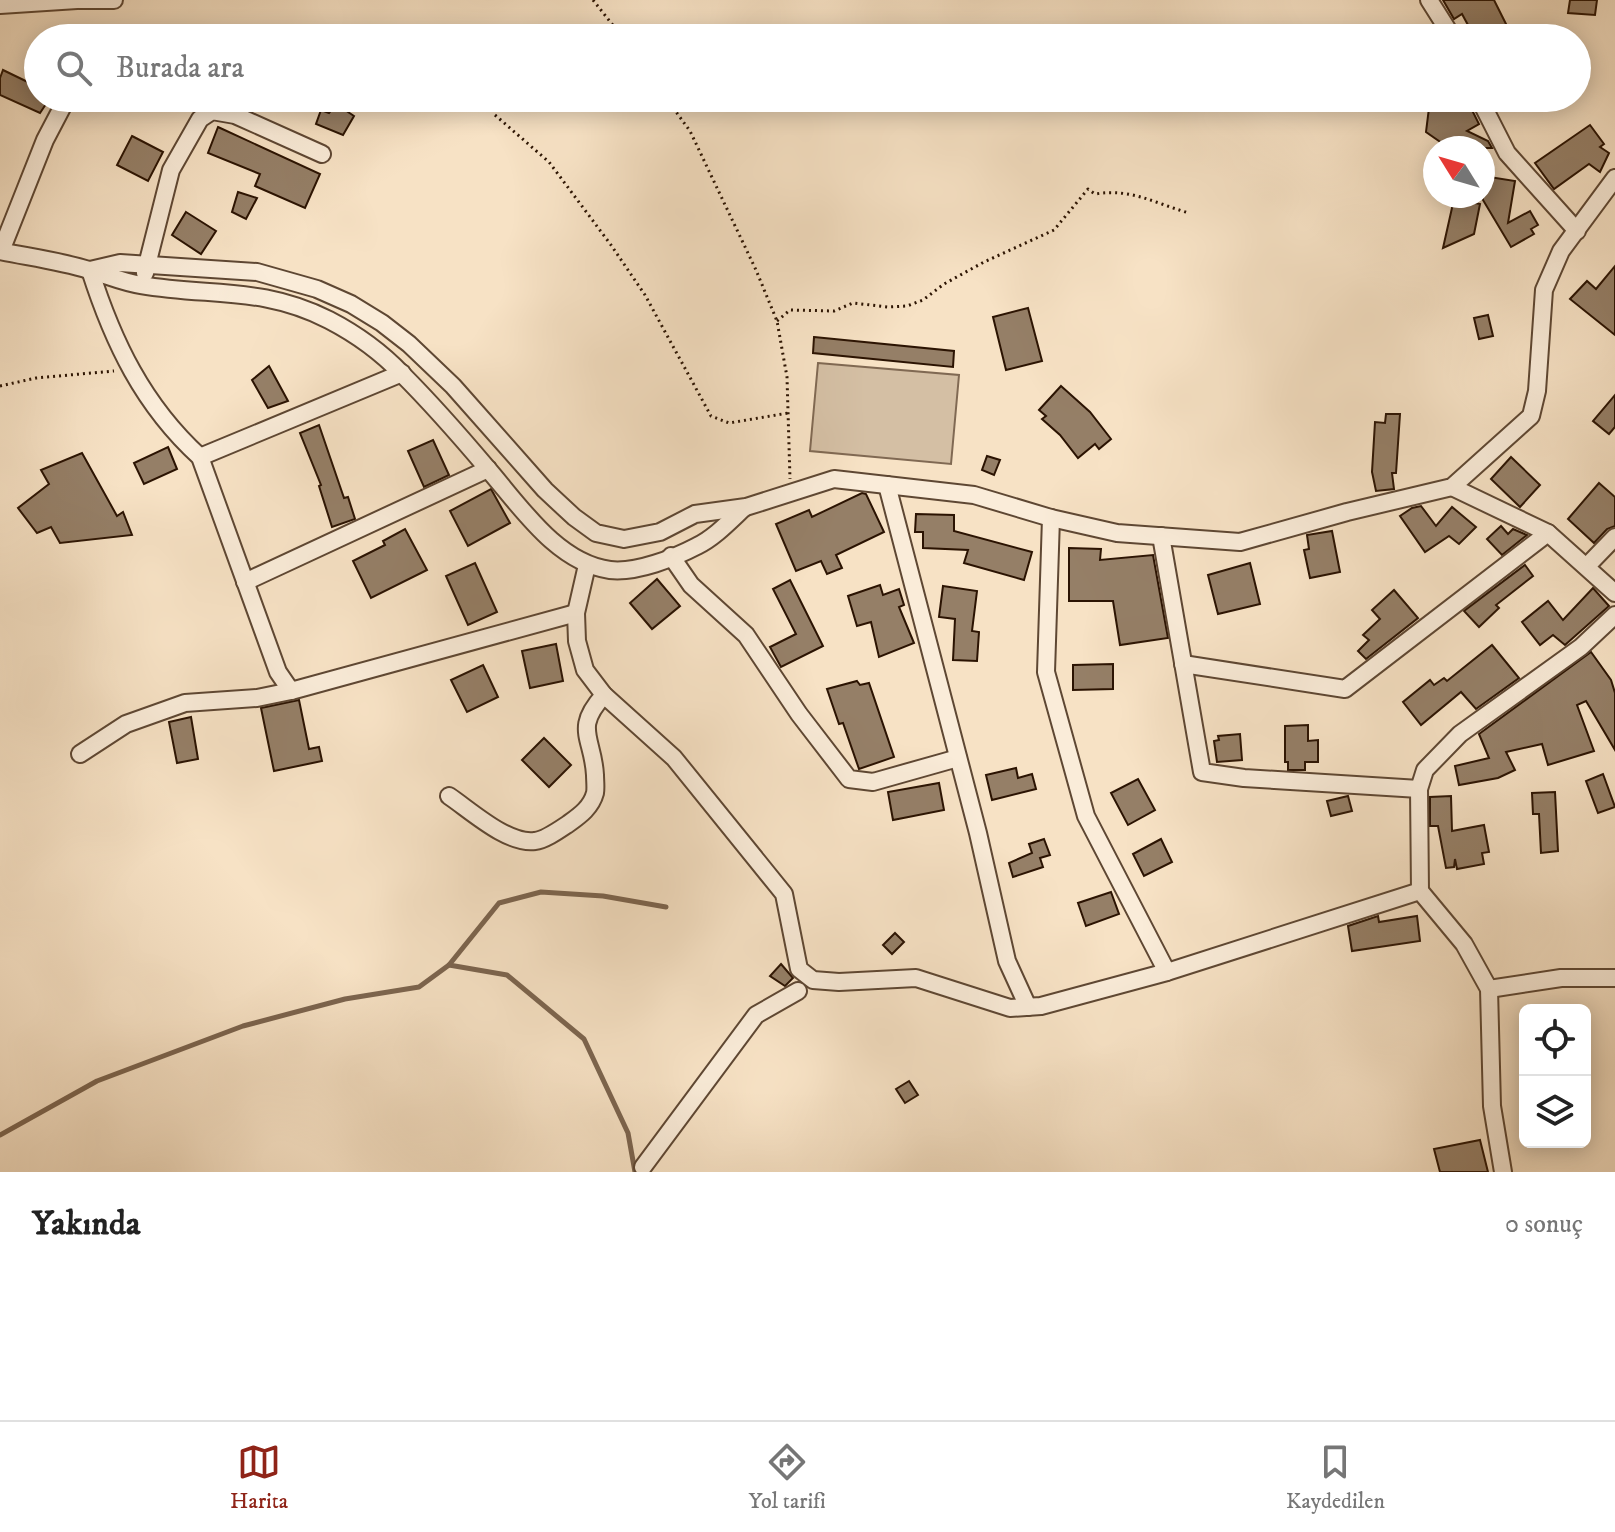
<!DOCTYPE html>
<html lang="tr">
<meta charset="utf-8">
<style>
:root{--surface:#fff;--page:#f6f6f6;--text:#222;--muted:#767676;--line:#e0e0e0;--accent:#8f2418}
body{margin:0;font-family:"IM FELL DW Pica",serif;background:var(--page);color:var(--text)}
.controls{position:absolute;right:24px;bottom:24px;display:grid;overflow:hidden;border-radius:12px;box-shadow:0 4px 20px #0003}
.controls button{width:72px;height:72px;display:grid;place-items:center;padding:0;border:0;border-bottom:2px solid var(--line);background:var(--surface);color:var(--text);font:40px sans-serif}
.compass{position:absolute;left:1423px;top:136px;width:72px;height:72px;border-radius:50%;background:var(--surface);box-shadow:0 4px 20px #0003;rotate:307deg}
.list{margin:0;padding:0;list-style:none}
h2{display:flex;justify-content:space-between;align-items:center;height:104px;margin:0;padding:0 32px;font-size:34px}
h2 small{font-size:26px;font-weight:400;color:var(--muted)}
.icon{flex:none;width:44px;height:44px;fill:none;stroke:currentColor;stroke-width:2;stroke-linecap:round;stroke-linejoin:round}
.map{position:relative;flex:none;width:1615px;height:1172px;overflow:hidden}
.search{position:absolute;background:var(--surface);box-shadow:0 4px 20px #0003;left:24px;right:24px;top:24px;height:88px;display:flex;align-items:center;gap:20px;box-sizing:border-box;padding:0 28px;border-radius:44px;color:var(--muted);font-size:30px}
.sheet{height:248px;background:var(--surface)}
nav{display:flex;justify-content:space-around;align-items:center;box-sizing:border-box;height:112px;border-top:2px solid var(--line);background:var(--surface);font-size:22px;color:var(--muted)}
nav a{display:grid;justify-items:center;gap:4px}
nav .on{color:var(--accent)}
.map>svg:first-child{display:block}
.green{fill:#d4bfa4;stroke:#806953;stroke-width:2}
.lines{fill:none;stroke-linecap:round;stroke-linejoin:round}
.stream{stroke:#7c654f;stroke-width:5}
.building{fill:#957f67;stroke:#2b1302;stroke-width:2}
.minor-casing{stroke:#5e4733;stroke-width:20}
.path{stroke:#2b1302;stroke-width:3;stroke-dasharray:2 4;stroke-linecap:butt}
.minor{stroke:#faecd9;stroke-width:16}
</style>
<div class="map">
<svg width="1615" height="1172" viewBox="0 0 1615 1172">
<rect width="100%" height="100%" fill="#f7e2c5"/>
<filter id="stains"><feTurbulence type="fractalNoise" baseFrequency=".0025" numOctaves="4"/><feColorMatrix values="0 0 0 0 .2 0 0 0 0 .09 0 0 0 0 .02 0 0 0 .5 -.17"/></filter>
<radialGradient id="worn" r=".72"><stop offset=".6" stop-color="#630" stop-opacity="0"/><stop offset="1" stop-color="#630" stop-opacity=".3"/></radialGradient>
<path class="green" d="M 818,363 L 959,375 L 951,464 L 810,451 Z"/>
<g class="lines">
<g class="stream">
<path d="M 449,965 L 507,975 L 584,1039 L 628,1133 L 635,1172"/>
<path d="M 0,1135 L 97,1081 L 243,1026 L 345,999 L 419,987 L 449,965 L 499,903 L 541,892 L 603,896 L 666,907"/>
</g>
</g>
<g class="building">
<path d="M 1443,0 L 1494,0 L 1509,30 L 1506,32 L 1509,38 L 1475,38 L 1462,14 L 1454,19 Z"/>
<path d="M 1570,0 L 1597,0 L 1595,15 L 1568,13 Z"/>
<path d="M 3,70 L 38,87 L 38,98 L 50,98 L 40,113 L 0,95 L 0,78 Z"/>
<path d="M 1439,98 L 1461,98 L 1471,108 L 1479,124 L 1467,131 L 1488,141 L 1492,148 L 1449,148 L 1426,132 L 1429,108 Z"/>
<path d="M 336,104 L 354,116 L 343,135 L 316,124 L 321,110 L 329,113 Z"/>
<path d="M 1590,125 L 1604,144 L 1600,147 L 1609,153 L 1600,172 L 1589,164 L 1554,189 L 1535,163 Z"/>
<path d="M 218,127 L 320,174 L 305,208 L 255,186 L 260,174 L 208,153 Z"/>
<path d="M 132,136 L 163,152 L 148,181 L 117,165 Z"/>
<path d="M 1483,176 L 1515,181 L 1508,223 L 1530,211 L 1538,225 L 1531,229 L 1534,234 L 1511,247 L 1483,200 Z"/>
<path d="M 238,192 L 257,198 L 246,219 L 232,212 Z"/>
<path d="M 1454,199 L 1480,204 L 1474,234 L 1443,248 Z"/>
<path d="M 186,212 L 216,231 L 201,254 L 172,235 Z"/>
<path d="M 1615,266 L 1615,335 L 1570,299 L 1587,281 L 1596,289 Z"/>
<path d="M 1028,308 L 1042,361 L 1006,370 L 993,317 Z"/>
<path d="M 1488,315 L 1493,336 L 1479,339 L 1474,318 Z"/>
<path d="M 814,337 L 954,351 L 953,367 L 813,353 Z"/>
<path d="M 269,366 L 288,401 L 268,408 L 252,380 Z"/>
<path d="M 1061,386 L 1090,412 L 1111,439 L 1099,449 L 1095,444 L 1078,458 L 1060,435 L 1042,419 L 1046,416 L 1039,410 Z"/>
<path d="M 1615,395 L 1615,427 L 1609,434 L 1593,421 Z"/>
<path d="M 1386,414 L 1400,414 L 1396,473 L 1392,473 L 1394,489 L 1376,491 L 1372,472 L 1375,422 L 1385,423 Z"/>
<path d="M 319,425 L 344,498 L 348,497 L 355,519 L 332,527 L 319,486 L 321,485 L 300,433 Z"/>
<path d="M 433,440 L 449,475 L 424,487 L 408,451 Z"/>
<path d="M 168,447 L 177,469 L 144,484 L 134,463 Z"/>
<path d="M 82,453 L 117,516 L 123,512 L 132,535 L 60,543 L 51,527 L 37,533 L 18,508 L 49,484 L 41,470 Z"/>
<path d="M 987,456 L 1000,460 L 994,475 L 982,470 Z"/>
<path d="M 1511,457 L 1540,485 L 1520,507 L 1491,479 Z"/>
<path d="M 1599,483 L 1615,497 L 1615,526 L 1607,529 L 1594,543 L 1568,519 Z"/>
<path d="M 491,489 L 510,523 L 468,546 L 450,511 Z"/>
<path d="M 862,493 L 866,494 L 884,532 L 836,555 L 842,568 L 827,574 L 821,561 L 796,571 L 776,524 L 809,510 L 812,517 Z"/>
<path d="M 1421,506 L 1436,526 L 1452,507 L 1476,527 L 1459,544 L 1449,536 L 1425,552 L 1400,516 L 1412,508 Z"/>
<path d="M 916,514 L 954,515 L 954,531 L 1032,552 L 1024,580 L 964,563 L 968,550 L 923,548 L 923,532 L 915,532 Z"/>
<path d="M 1501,526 L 1508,534 L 1513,529 L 1527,535 L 1502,555 L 1487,539 Z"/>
<path d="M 405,529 L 427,570 L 371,598 L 353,561 L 385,545 L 383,541 Z"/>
<path d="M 1332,531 L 1340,572 L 1310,578 L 1304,550 L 1309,549 L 1307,535 Z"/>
<path d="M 1069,548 L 1101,549 L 1100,560 L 1153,555 L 1168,638 L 1120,645 L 1113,601 L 1069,601 Z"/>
<path d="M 475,563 L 497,612 L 468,625 L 446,576 Z"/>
<path d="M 1250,563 L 1260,604 L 1218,614 L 1208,575 Z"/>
<path d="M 1525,565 L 1533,576 L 1496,605 L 1499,608 L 1479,627 L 1464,611 Z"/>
<path d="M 657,579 L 680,606 L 652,629 L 630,603 Z"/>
<path d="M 790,580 L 823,646 L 781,667 L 770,647 L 796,634 L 773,589 Z"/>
<path d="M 880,585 L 883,595 L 899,589 L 904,605 L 899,607 L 914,643 L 879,657 L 871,622 L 857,626 L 848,596 Z"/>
<path d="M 943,586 L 977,591 L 972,631 L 979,632 L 977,661 L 953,660 L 955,619 L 939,617 Z"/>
<path d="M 1593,588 L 1609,606 L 1565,645 L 1553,635 L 1540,645 L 1522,622 L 1548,601 L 1563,620 Z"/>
<path d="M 1394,590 L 1418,618 L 1366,659 L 1358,651 L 1369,640 L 1363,635 L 1380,619 L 1372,610 Z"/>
<path d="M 556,644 L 563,681 L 530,688 L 522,651 Z"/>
<path d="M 1492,645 L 1519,678 L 1476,709 L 1461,692 L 1421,725 L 1403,702 L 1430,680 L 1434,685 L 1444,678 L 1447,681 Z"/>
<path d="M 1591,652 L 1611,680 L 1615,693 L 1615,750 L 1586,701 L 1577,705 L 1594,751 L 1548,765 L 1542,744 L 1506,752 L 1515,770 L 1498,778 L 1459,785 L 1455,766 L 1489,758 L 1479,734 Z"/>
<path d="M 1113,664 L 1113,689 L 1073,690 L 1073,665 Z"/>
<path d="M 483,665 L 498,697 L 467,712 L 451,680 Z"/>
<path d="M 857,681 L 860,685 L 869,683 L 894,757 L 859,769 L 843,723 L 839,724 L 827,689 Z"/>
<path d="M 299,700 L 309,749 L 319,747 L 322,761 L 274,771 L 261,708 Z"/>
<path d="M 191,717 L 198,759 L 177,763 L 169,722 Z"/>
<path d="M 1308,725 L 1308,741 L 1318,740 L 1318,762 L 1305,762 L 1305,770 L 1288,770 L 1288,762 L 1285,762 L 1285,726 Z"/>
<path d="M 1240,734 L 1242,760 L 1217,762 L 1214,741 L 1219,740 L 1218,736 Z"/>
<path d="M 544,738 L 571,765 L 549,787 L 522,760 Z"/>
<path d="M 1016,768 L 1018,778 L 1032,774 L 1036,789 L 992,800 L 986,775 Z"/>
<path d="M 1603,774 L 1615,807 L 1598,813 L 1586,781 Z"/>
<path d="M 1138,779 L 1155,810 L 1128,825 L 1111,793 Z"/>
<path d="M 939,783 L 944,810 L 893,820 L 888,792 Z"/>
<path d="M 1555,792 L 1558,851 L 1541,853 L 1539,814 L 1533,814 L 1532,793 Z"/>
<path d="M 1348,796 L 1352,811 L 1331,816 L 1327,801 Z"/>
<path d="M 1451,796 L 1452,831 L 1484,825 L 1489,852 L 1482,853 L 1484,864 L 1457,869 L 1455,859 L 1454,867 L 1446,868 L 1438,826 L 1430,826 L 1430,797 Z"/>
<path d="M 1044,839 L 1050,855 L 1040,858 L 1043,867 L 1013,877 L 1009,863 L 1032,853 L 1029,844 Z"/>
<path d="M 1161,839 L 1172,862 L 1144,876 L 1133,854 Z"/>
<path d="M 1111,892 L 1119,914 L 1086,926 L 1078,903 Z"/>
<path d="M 1378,916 L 1379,922 L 1417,916 L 1420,941 L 1352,951 L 1348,926 Z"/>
<path d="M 895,933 L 904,942 L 892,954 L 883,945 Z"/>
<path d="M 781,964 L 793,978 L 785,986 L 770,976 Z"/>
<path d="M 909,1081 L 918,1095 L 905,1103 L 896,1089 Z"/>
<path d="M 1480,1140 L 1488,1172 L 1440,1172 L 1434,1149 Z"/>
</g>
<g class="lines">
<g class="minor-casing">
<g id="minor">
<path d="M 79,0 L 114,0"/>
<path d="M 1429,0 L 1453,38"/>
<path d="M 0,5 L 77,0"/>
<path d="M 1479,98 L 1507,153 L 1577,231"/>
<path d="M 0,251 C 29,257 60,261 89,270 C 107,275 122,282 141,285 C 211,297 262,286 329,320 C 356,334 381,352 402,374 C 432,404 460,436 487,468 C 520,506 557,563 610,570 C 637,573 674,558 697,546 C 714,538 730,521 744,508"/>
<path d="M 1,251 L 45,140 L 67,98"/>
<path d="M 90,270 L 120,263 L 257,272 L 317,289 L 351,304 L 382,323 L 409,344 L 453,386 L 545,490 L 574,517 L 596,533 L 624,539 L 660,532 L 695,514 L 746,507 L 834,479 L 974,495 L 1051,518 L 1117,533 L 1240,542 L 1347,512 L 1452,487 L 1531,416 L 1537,391 L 1544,290 L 1561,251 L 1615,178"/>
<path d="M 90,270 C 113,342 143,405 200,457 L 278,672 L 291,691 L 576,613"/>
<path d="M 145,273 L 171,170 L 200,119 L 212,111 L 235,115 L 322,154"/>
<path d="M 200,457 L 402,373"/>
<path d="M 887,485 L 978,833 L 1007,961 L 1028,1007"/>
<path d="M 1452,487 L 1548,533 L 1615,593"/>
<path d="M 1051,518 L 1046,672 L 1086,816 L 1167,972"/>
<path d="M 1161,536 L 1202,772 L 1244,778 L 1419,789"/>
<path d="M 671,556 L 691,585 L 746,635 L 799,714 L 849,779 L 873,782 L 958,758"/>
<path d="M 587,565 L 576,613 L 577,641 L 585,670 L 604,695 L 674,758 L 784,894 L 799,969 L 813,980 L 839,982 L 916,978 L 1010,1008 L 1041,1006 L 1167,972 L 1420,891"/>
<path d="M 1587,566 L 1615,537"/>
<path d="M 245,582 L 488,469"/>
<path d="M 1183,664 L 1345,689 L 1548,533"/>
<path d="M 80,754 L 126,724 L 185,703 L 257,698 L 291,691"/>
<path d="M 449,796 C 470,810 508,845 535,841 C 545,840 559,830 568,824 C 579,816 591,808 595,793 C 596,788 595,780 595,775 C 593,737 573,729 604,695"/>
<path d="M 1489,989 L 1561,978 L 1615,978"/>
<path d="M 643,1167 L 756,1015 L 798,991"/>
<path d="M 1503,1172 L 1492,1106 L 1489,989 L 1464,944 L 1420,891 L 1419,789 L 1425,770 L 1460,734 L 1581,647 L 1615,615"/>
</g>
</g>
<g class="path">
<path d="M 593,0 L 623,38"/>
<path d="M 666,98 L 690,131 L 756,270 L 777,321 L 787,377 L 790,479"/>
<path d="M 495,115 L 549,162 L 611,245 L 645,295 L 711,416 L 729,423 L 788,413"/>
<path d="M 777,321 L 790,310 L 834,311 L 853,303 L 888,307 L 907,306 L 923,300 L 944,284 L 984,262 L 1054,230 L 1088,189 L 1095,194 C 1131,188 1154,203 1189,213"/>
<path d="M 0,386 L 36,378 L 114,371"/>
</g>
<use href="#minor" class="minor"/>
</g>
<rect width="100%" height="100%" filter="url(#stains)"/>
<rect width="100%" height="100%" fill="url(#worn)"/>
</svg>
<div class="controls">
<button><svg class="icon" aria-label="locate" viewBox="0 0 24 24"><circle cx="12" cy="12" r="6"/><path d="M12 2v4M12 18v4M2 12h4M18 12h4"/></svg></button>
<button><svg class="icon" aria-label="layers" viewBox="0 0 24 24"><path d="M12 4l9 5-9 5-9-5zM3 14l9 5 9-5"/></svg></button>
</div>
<svg class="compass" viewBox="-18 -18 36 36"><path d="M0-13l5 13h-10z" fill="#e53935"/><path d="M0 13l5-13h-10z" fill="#767676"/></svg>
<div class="search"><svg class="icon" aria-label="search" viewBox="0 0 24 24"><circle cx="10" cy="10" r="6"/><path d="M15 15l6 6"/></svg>Burada ara</div>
</div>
<section class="sheet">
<h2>Yakında<small>0 sonuç</small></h2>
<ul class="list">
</ul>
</section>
<nav>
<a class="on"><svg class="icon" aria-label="map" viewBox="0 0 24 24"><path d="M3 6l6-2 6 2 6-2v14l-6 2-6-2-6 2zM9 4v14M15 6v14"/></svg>Harita</a>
<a><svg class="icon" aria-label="directions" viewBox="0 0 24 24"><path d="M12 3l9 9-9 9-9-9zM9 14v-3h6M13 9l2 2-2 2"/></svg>Yol tarifi</a>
<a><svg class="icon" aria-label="saved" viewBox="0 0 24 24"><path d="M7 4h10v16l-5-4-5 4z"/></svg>Kaydedilen</a>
</nav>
